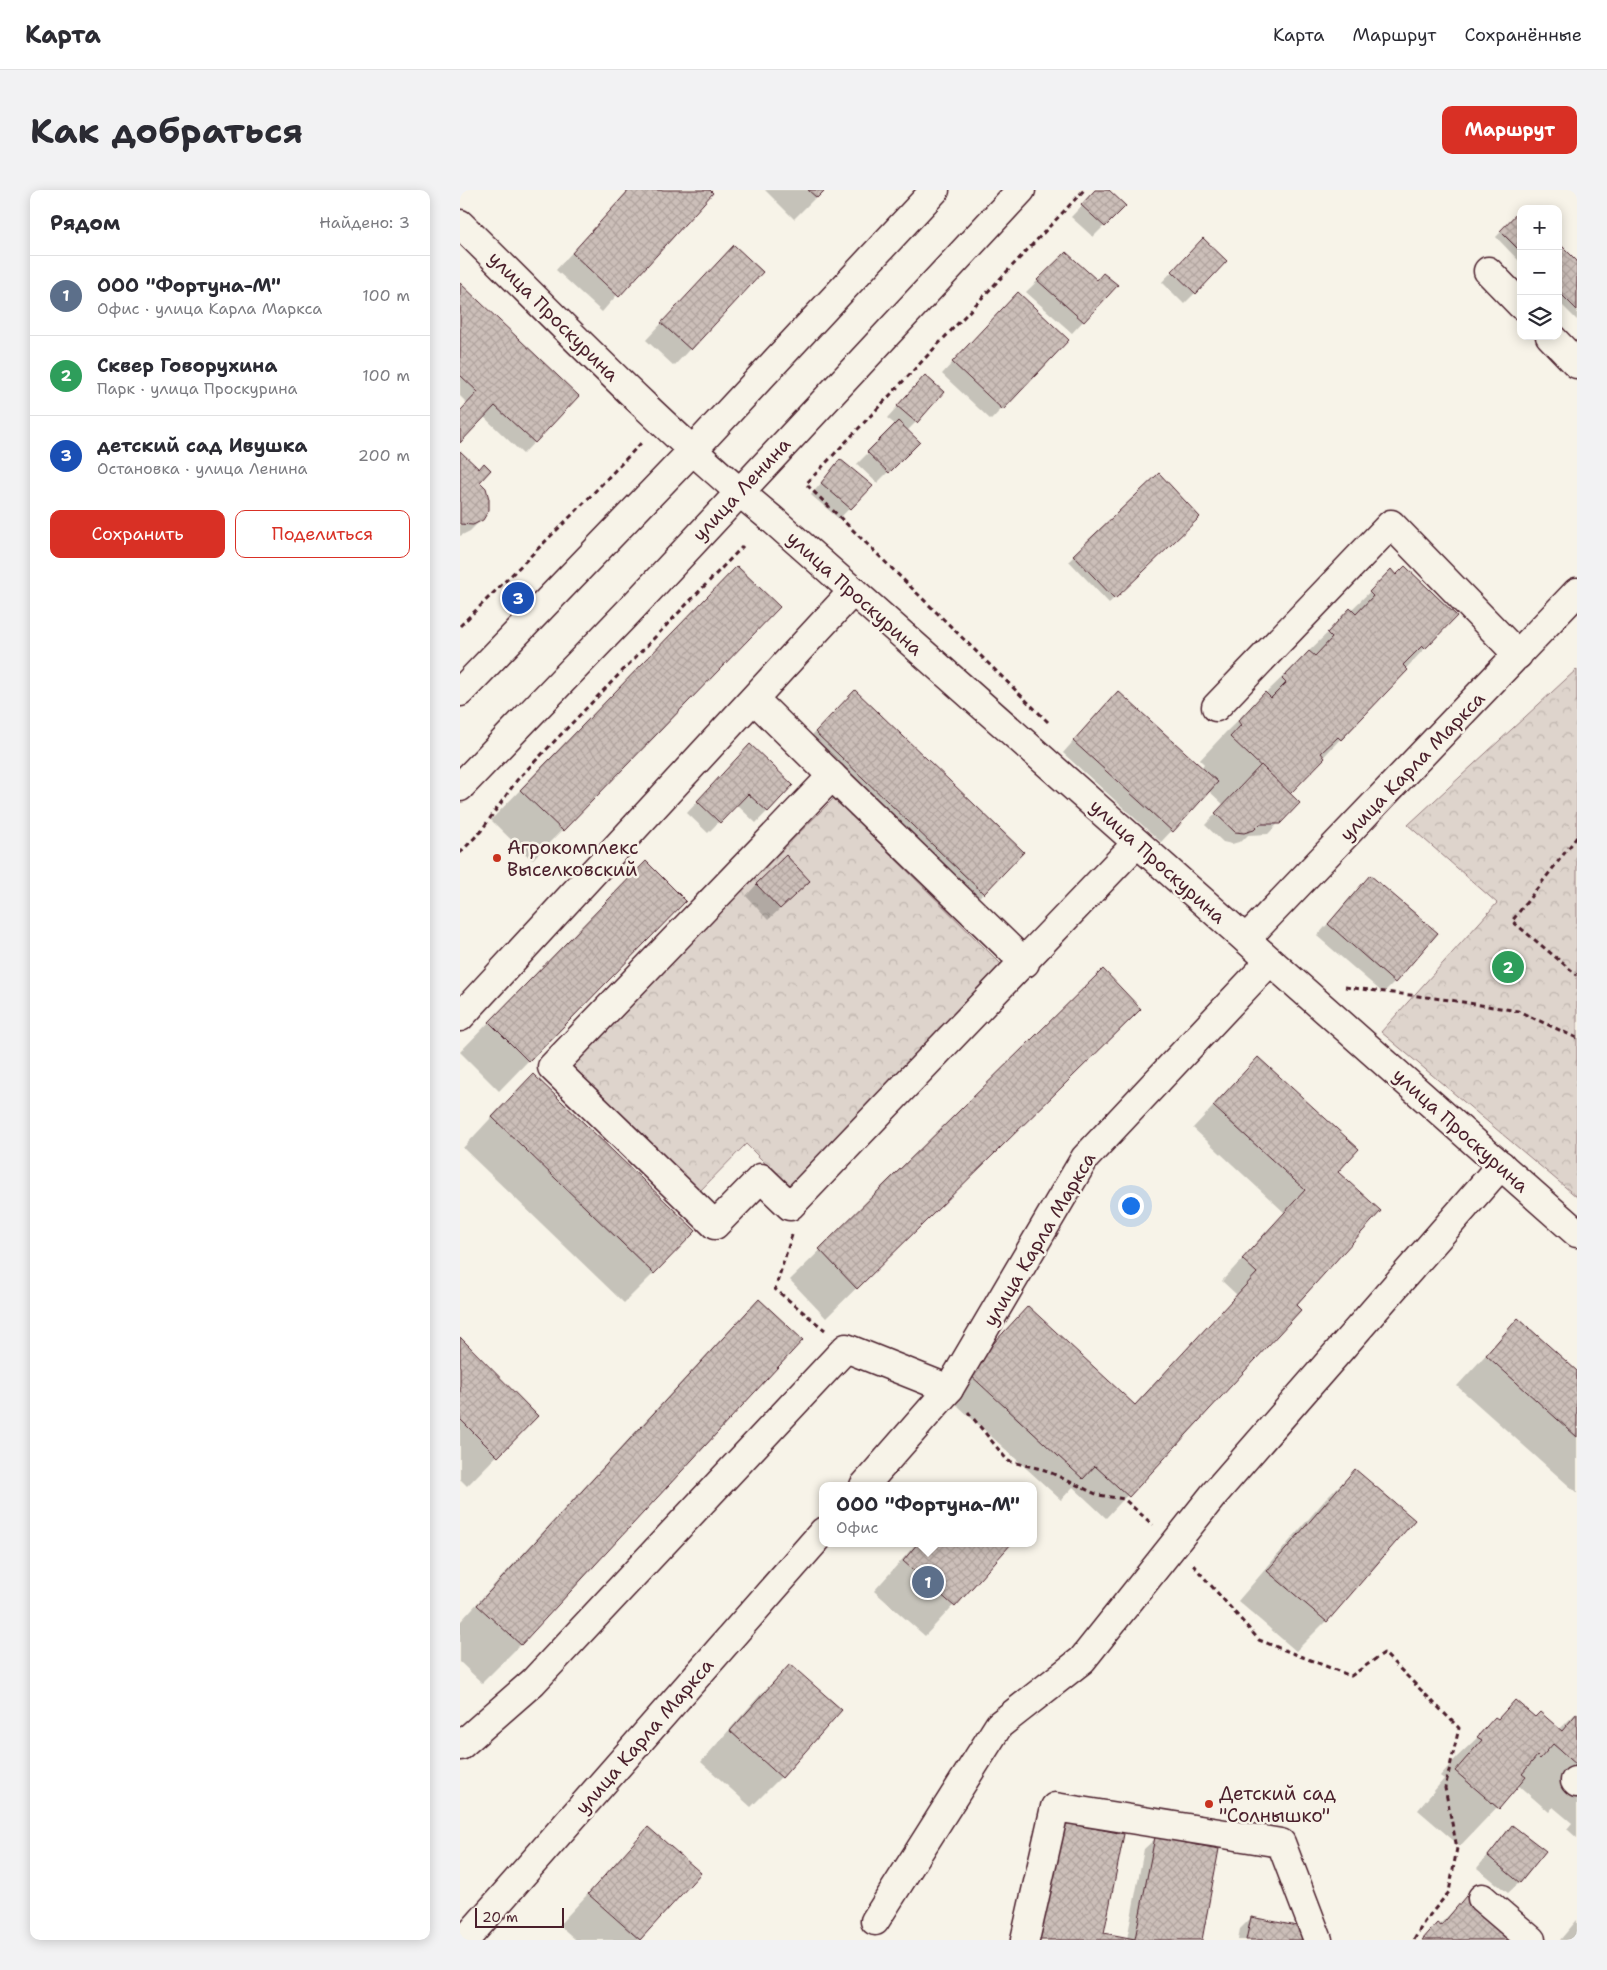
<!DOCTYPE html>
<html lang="ru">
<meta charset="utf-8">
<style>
:root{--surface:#fff;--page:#f2f2f3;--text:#2b2b33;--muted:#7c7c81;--line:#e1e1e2;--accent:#d93025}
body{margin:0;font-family:"Shantell Sans",sans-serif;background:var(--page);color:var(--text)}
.controls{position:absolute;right:15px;top:15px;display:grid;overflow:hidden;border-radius:10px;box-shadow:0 2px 12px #0003}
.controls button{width:45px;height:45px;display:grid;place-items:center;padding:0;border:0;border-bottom:1px solid var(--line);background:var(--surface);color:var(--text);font:25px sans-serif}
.scale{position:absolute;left:15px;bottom:12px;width:89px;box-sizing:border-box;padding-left:5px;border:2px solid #4a1f2b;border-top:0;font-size:14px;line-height:18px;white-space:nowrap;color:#4a1f2b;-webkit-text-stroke:4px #f7f3e8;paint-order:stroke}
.you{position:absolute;left:670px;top:1015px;width:18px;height:18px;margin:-12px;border:4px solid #fff;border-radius:50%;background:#1a73e8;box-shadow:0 0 0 8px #1a73e833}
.badge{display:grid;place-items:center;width:32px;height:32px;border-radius:50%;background:var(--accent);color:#fff;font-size:16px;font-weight:700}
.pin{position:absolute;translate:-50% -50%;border:2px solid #fff;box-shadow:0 1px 5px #0006}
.popup{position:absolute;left:359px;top:1292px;width:218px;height:65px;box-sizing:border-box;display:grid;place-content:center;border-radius:10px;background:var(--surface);filter:drop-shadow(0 1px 4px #0005);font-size:16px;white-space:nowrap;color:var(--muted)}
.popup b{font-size:19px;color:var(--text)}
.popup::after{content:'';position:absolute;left:50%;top:100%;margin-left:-10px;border:10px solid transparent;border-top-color:var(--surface)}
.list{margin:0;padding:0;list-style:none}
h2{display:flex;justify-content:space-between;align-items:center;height:65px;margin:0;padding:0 20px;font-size:21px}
h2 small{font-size:16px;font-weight:400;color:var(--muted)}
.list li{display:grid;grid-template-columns:32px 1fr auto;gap:15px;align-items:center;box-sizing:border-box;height:80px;padding:0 20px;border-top:1px solid var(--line)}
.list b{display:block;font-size:19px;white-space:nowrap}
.list p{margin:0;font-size:16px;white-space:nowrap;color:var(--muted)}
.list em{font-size:16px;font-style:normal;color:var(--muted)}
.actions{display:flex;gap:10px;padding:15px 20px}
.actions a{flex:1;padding:11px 0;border:1px solid var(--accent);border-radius:10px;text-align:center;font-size:18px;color:var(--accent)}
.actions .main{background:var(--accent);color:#fff}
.icon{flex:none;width:28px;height:28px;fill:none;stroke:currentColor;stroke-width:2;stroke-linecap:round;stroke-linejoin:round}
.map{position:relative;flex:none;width:1117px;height:1750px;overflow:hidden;border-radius:10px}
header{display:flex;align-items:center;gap:30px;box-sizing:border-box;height:70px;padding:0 25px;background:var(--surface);border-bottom:1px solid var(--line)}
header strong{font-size:24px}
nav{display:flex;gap:28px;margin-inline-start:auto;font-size:18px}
.intro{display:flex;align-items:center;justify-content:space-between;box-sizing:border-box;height:120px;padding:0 30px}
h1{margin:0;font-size:35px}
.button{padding:12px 22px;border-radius:10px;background:var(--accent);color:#fff;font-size:18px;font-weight:700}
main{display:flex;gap:30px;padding:0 30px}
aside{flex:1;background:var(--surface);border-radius:10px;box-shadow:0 2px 12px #0003}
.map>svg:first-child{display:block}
.forest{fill:url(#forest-crowns);stroke:#947a7c}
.shadow{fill:#0003}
.building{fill:url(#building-cross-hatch);stroke:#4a1f2b}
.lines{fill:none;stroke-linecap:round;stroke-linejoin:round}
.minor-casing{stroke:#4a1f2b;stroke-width:31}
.major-casing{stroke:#4a1f2b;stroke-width:31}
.path{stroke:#4a1f2b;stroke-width:3;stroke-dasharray:5 4;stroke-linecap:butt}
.minor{stroke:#f7f3e8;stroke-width:28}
.major{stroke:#f7f3e8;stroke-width:28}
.poi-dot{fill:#c8321e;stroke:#f7f3e8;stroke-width:2}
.labels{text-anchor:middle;stroke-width:5;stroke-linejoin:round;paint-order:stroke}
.street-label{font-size:19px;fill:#4a1f2b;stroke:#f7f3e8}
.poi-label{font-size:19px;fill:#4a1f2b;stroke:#f7f3e8;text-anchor:start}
</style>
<header>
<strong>Карта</strong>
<nav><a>Карта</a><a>Маршрут</a><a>Сохранённые</a></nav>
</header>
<div class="intro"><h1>Как добраться</h1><a class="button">Маршрут</a></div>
<main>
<aside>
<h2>Рядом<small>Найдено: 3</small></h2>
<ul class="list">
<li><span class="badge" style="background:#5c6f8a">1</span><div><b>ООО &quot;Фортуна-М&quot;</b><p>Офис · улица Карла Маркса</p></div><em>100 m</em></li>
<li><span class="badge" style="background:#2e9e5b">2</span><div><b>Сквер Говорухина</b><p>Парк · улица Проскурина</p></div><em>100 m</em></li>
<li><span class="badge" style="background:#1a4fb4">3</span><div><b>детский сад Ивушка</b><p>Остановка · улица Ленина</p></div><em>200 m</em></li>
</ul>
<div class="actions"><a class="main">Сохранить</a><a>Поделиться</a></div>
</aside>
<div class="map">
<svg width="1117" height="1750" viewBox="0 0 1117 1750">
<defs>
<pattern id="forest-crowns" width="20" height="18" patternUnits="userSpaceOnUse" patternTransform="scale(1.25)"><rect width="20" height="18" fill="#ded4cc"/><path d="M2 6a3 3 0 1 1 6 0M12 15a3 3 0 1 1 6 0" fill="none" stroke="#c0b6af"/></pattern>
<pattern id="building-cross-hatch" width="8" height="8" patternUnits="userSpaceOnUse" patternTransform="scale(1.25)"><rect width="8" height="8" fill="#ccbfb9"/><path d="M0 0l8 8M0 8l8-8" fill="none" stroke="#b1a49f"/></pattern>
</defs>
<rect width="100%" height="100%" fill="#f7f3e8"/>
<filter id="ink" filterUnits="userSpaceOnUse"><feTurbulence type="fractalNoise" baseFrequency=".02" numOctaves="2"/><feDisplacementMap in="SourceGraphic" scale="10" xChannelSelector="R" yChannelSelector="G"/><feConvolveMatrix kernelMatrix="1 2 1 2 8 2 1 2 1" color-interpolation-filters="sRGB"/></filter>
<g filter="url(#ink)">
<g class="forest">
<path d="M 1117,479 L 1117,1007 L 921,842 L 1037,713 L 948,635 Z"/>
<path d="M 374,608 L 548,781 L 332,1000 L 286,954 L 237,1004 L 108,876 Z"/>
</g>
<g class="shadow">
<path d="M 169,0 L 248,0 L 142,122 L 96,80 Z"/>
<path d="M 305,0 L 363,0 L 334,29 Z"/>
<path d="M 637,0 L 647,0 L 664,16 L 633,47 L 611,27 Z"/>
<path d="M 1061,21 L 1061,73 L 1036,47 Z"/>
<path d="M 1098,54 L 1117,73 L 1117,130 L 1098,111 Z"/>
<path d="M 274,56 L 301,82 L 214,176 L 186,150 Z"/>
<path d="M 732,61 L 735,103 L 724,114 L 702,92 Z"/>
<path d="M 606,63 L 637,92 L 657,95 L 612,143 L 566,102 Z"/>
<path d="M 0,95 L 118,206 L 63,264 L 23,226 L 0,252 L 0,222 L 8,214 L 0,206 Z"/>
<path d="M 547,114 L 607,150 L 531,230 L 482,184 Z"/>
<path d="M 454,198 L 456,232 L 447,241 L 458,252 L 417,293 L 397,274 L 436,235 L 427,228 Z"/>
<path d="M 0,262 L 18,292 L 22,329 L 10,341 L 0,346 Z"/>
<path d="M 380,271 L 411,296 L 379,329 L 351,305 Z"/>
<path d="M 699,285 L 739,327 L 649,413 L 609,371 Z"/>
<path d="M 931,381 L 965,458 L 829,604 L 838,613 L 808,644 L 788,645 L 782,651 L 772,654 L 763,652 L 745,635 L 764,615 L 749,601 L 701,652 L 603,563 L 647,513 L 741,578 L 744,574 L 740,570 L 766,542 Z"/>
<path d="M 247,407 L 102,640 L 72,670 L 31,630 Z"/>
<path d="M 373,523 L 562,662 L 502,725 L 334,564 Z"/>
<path d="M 279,567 L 332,596 L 296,633 L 276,614 L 248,643 L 227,623 Z"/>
<path d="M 910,686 L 934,792 L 923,803 L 857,746 Z"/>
<path d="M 297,694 L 338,702 L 308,730 L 286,706 Z"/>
<path d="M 156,702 L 68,871 L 39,901 L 0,862 Z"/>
<path d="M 643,781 L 650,848 L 366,1128 L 330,1090 Z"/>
<path d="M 798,869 L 877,982 L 834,1115 L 839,1120 L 646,1328 L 613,1297 L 601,1310 L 486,1205 L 568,1118 L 674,1216 L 777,1105 L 762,1091 L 825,1023 L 733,938 Z"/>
<path d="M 43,915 L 194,1083 L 164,1113 L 3,958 Z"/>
<path d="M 300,1111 L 342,1150 L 60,1455 L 22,1493 L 0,1472 L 0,1432 L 261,1149 Z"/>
<path d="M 1058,1130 L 1117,1183 L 1117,1303 L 997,1196 Z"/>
<path d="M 0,1149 L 76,1226 L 7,1296 L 0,1289 Z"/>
<path d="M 895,1280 L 953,1330 L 866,1431 L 836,1461 L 778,1411 L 865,1310 Z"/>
<path d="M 457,1353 L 551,1353 L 465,1446 L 414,1401 Z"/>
<path d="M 330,1475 L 321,1587 L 291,1617 L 241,1572 L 300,1505 Z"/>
<path d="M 1055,1512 L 1074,1529 L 1099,1540 L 1117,1522 L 1117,1648 L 1107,1639 L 1112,1633 L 1093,1617 L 1089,1622 L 1058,1595 L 1000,1656 L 958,1620 L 984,1589 L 980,1586 L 997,1567 Z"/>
<path d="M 1052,1637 L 1060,1692 L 1048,1703 L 1017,1678 Z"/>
<path d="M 189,1638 L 239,1684 L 180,1750 L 116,1750 L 99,1735 Z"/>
<path d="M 696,1648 L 740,1750 L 571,1750 L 643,1744 L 667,1749 L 684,1659 Z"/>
<path d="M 1006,1708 L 1044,1750 L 962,1750 L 978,1736 Z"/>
<path d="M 791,1728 L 849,1750 L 778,1750 L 780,1739 Z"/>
<path d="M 1117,1730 L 1117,1750 L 1100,1750 Z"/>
</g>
<g class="building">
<path d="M 169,0 L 250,0 L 253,3 L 159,107 L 112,63 Z"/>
<path d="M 348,0 L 365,0 L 357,8 Z"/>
<path d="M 635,0 L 649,0 L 666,16 L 645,37 L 621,15 Z"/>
<path d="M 1061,19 L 1061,62 L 1040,41 Z"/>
<path d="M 743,48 L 767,71 L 736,104 L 712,81 Z"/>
<path d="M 1098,52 L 1117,71 L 1117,120 L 1098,101 Z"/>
<path d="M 274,55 L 303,82 L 231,160 L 201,133 Z"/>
<path d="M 606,62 L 637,90 L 643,83 L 658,95 L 624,132 L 577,90 Z"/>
<path d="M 0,93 L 119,206 L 75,253 L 35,216 L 0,253 L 0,221 L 18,202 L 0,185 Z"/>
<path d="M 558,102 L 609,150 L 543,220 L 492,172 Z"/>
<path d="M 465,185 L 484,202 L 457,233 L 437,216 Z"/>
<path d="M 438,231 L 460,252 L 429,283 L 407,262 Z"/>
<path d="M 0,261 L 19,279 L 24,273 L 31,280 L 20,292 L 26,298 L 29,309 L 29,320 L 23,330 L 13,335 L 0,334 Z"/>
<path d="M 380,269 L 413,296 L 391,319 L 361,293 Z"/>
<path d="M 699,283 L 740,327 L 655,409 L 613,365 Z"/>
<path d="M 277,376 L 320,417 L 103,641 L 60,600 Z"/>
<path d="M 945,376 L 997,426 L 965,459 L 962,456 L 943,475 L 948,480 L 881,550 L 878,547 L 861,563 L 865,568 L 830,604 L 770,547 L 781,535 L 778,531 L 805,502 L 811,508 L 826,493 L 822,489 L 849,461 L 855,466 L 872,448 L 867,443 L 890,418 L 896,424 L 913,406 L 909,402 L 931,379 L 936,385 Z"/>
<path d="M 395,500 L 564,662 L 524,704 L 355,542 Z"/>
<path d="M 658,501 L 758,592 L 713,642 L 613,551 Z"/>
<path d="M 290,554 L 333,595 L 308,622 L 288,604 L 260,633 L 237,611 Z"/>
<path d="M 801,575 L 840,613 L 820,634 L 800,634 L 794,640 L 784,643 L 775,642 L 755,623 Z"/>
<path d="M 326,665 L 350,691 L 320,719 L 296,694 Z"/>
<path d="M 186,671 L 226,711 L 69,872 L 29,832 Z"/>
<path d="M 910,685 L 978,743 L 935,793 L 868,734 Z"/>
<path d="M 643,779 L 681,819 L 397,1099 L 359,1059 Z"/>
<path d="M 798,867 L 899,959 L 878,982 L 921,1021 L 836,1115 L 841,1120 L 669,1307 L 635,1276 L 623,1289 L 507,1182 L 568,1116 L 675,1215 L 797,1083 L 782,1069 L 845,1000 L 753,916 Z"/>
<path d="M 73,884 L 236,1041 L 194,1084 L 32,927 Z"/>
<path d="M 299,1109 L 343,1150 L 61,1455 L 17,1415 Z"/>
<path d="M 1058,1128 L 1117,1181 L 1117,1247 L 1026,1165 Z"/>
<path d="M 0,1147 L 78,1226 L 38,1267 L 0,1229 Z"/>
<path d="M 895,1279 L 955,1330 L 867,1432 L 807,1381 Z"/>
<path d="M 458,1353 L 552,1353 L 495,1417 L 443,1371 Z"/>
<path d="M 330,1474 L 382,1520 L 322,1588 L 270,1541 Z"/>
<path d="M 1055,1510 L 1075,1527 L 1080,1522 L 1102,1541 L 1117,1523 L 1117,1575 L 1093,1554 L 1080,1569 L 1077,1566 L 1062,1584 L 1066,1587 L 1039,1619 L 995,1581 L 1022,1550 L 1017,1547 L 1035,1527 L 1038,1529 Z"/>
<path d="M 602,1632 L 664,1644 L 644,1743 L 675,1749 L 695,1647 L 759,1659 L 742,1750 L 579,1750 Z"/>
<path d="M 1052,1635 L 1086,1661 L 1060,1693 L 1028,1666 Z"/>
<path d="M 188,1637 L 241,1683 L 180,1750 L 128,1704 Z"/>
<path d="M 1006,1706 L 1050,1745 L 1046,1750 L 962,1750 L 977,1733 L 981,1736 Z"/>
<path d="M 791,1727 L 852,1739 L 850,1750 L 786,1750 Z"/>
</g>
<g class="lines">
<g class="minor-casing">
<g id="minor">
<path d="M 0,34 C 102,134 202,239 313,330 L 1117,1043"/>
<path d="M 1028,81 L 1061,115"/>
<path d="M 1090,146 L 1117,174"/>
<path d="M 294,509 L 372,586"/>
<path d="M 756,517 L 931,334 L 1058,465"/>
<path d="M 786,749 L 1117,402"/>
<path d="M 565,773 L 372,586 L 92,877 L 255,1035 L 301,988 L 330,1016 L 677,653"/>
<path d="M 0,827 L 393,401"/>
<path d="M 404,1296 L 489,1199 L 625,968 L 810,771"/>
<path d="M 0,1556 L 73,1492 L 386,1158 L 489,1199"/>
<path d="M 1115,1591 L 1117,1593"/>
<path d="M 1022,1708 L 1071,1750"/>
<path d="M 415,1731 L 539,1535 L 622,1470 L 755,1303 L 1041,975"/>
<path d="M 5,1750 L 363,1342"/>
<path d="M 565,1750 L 595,1617 L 821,1653 L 858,1750"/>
</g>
</g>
<g class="major-casing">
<g id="major">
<path d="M 0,502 L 233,260 L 475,0"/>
<path d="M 0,597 L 172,418 L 561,0"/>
</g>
</g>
<g class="path">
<path d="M 0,436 L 121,316 L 182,252"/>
<path d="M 588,532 L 346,294 L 624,0"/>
<path d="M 1117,647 L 1052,731 L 1117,785"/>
<path d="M 0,663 L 21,641 L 57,590 L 283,356"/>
<path d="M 885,797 L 990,810 L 1058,821 L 1117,848"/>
<path d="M 332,1045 L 315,1099 L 365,1140"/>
<path d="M 508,1222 L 548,1271 L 585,1280 L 638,1305 L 664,1309 L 693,1335"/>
<path d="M 733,1375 L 799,1450 L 891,1486 L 924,1463 L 999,1538 L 985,1598 L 997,1658 L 989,1702 L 964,1732 L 954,1750"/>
</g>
<use href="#minor" class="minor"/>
<use href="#major" class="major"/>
</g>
</g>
<g class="poi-dot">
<circle cx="37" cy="668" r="5"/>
<circle cx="749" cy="1614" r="5"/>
</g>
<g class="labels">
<g class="street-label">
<text transform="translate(94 126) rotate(45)" y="7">улица Проскурина</text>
<text transform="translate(281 299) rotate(-47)" y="7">улица Ленина</text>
<text transform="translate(395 403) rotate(42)" y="7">улица Проскурина</text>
<text transform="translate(952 576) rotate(-46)" y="7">улица Карла Маркса</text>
<text transform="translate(698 671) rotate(42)" y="7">улица Проскурина</text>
<text transform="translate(1001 940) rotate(42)" y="7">улица Проскурина</text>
<text transform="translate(579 1049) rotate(-59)" y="7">улица Карла Маркса</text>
<text transform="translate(184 1546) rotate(-49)" y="7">улица Карла Маркса</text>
</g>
<g class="poi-label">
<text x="47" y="664">Агрокомплекс<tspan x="47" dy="22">Выселковский</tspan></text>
<text x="759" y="1610">Детский сад<tspan x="759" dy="22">"Солнышко"</tspan></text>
</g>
</g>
</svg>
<div class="controls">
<button>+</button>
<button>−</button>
<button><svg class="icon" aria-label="layers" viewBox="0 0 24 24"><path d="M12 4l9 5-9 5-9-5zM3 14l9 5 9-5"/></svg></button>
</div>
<div class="scale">20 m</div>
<div class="you"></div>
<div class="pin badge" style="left:468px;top:1392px;background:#5c6f8a">1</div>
<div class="popup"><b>ООО &quot;Фортуна-М&quot;</b>Офис</div>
<div class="pin badge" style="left:1048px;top:777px;background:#2e9e5b">2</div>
<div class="pin badge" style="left:58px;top:408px;background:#1a4fb4">3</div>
</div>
</main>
